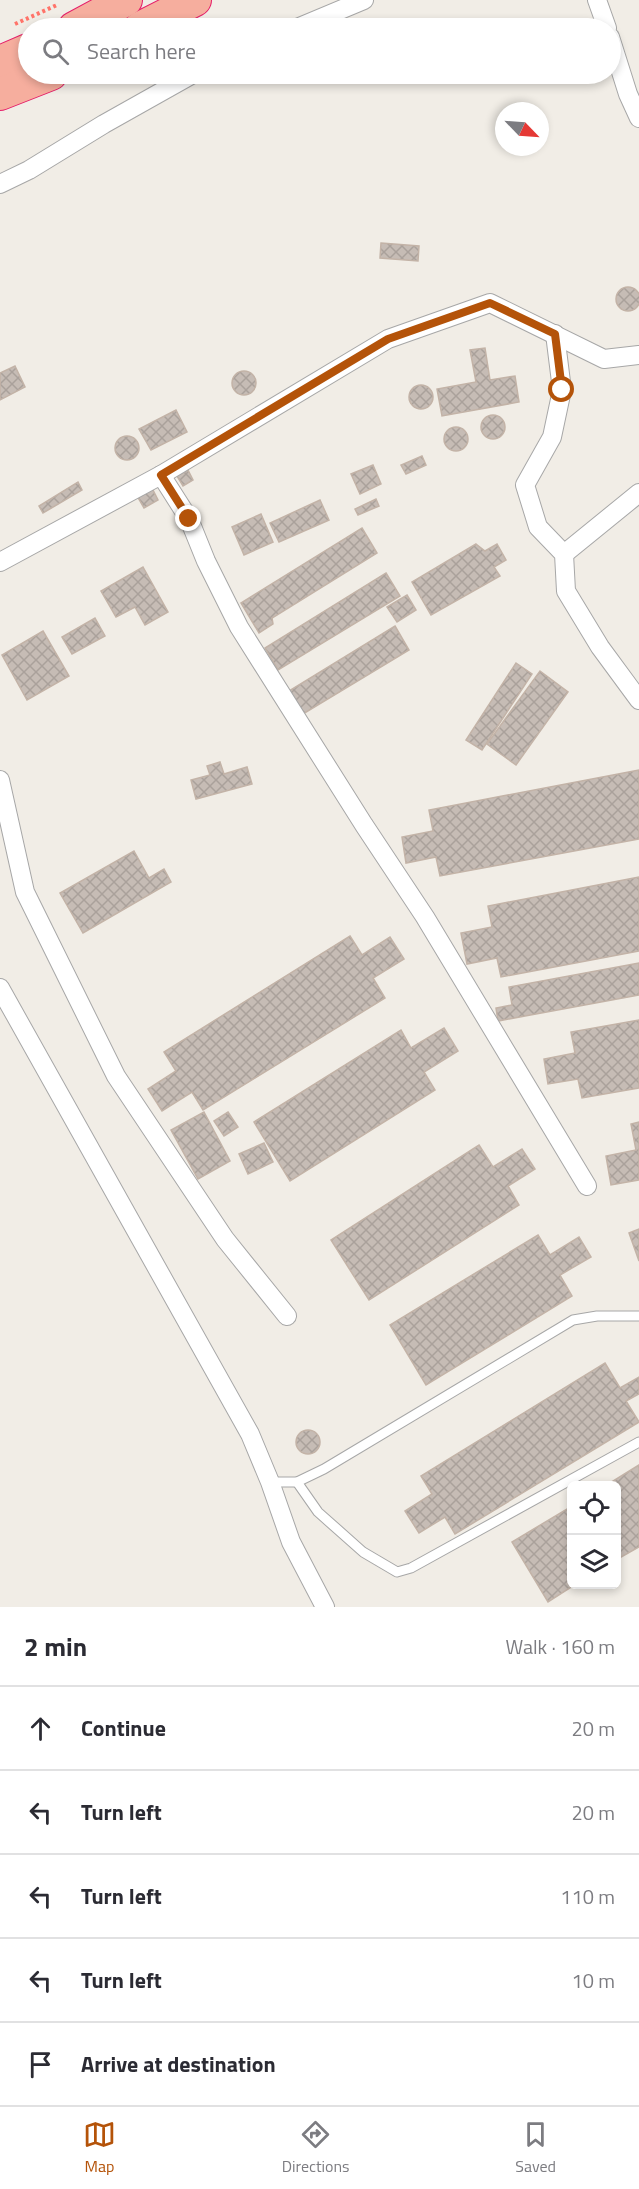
<!DOCTYPE html>
<meta charset="utf-8">
<style>
:root{--surface:#fff;--page:#f7f7f7;--text:#2b2b33;--muted:#7c7c81;--line:#e1e1e2;--accent:#b45309}
body{margin:0;font-family:"Titillium Web",sans-serif;background:var(--page);color:var(--text)}
.controls{position:absolute;right:18px;bottom:18px;display:grid;overflow:hidden;border-radius:9px;box-shadow:0 3px 9px #0003}
.controls button{width:54px;height:54px;display:grid;place-items:center;padding:0;border:0;border-bottom:2px solid var(--line);background:var(--surface);color:var(--text);font:30px sans-serif}
.compass{position:absolute;left:495px;top:102px;width:54px;height:54px;border-radius:50%;background:var(--surface);box-shadow:0 3px 9px #0003;rotate:115deg}
.stop{position:absolute;width:18px;height:18px;margin:-14px;border:4px solid #b45309;border-radius:50%;background:#fff}
.stop.end{background:#b45309;border-color:#fff;box-shadow:0 2px 6px #0008}
.list{margin:0;padding:0;list-style:none}
h2{display:flex;justify-content:space-between;align-items:center;height:78px;margin:0;padding:0 24px;font-size:26px}
h2 small{font-size:20px;font-weight:400;color:var(--muted)}
.list li{display:grid;grid-template-columns:39px 1fr auto;gap:18px;align-items:center;box-sizing:border-box;height:84px;padding:0 24px;border-top:2px solid var(--line)}
.list b{display:block;font-size:22px;white-space:nowrap}
.list em{font-size:20px;font-style:normal;color:var(--muted)}
.icon{flex:none;width:33px;height:33px;fill:none;stroke:currentColor;stroke-width:2;stroke-linecap:round;stroke-linejoin:round}
.map{position:relative;flex:none;width:639px;height:1607px;overflow:hidden}
.search{position:absolute;background:var(--surface);box-shadow:0 3px 9px #0003;left:18px;right:18px;top:18px;height:66px;display:flex;align-items:center;gap:15px;box-sizing:border-box;padding:0 21px;border-radius:33px;color:var(--muted);font-size:22px}
.sheet{height:498px;background:var(--surface)}
nav{display:flex;justify-content:space-around;align-items:center;box-sizing:border-box;height:84px;border-top:2px solid var(--line);background:var(--surface);font-size:16px;color:var(--muted)}
nav a{display:grid;justify-items:center;gap:3px}
nav .on{color:var(--accent)}
.map>svg:first-child{display:block}
.building{fill:url(#building-cross-hatch);stroke:#c3b3a7;stroke-width:1.5}
.lines{fill:none;stroke-linecap:round;stroke-linejoin:round}
.service-casing{stroke:#a7a7a7;stroke-width:11}
.minor-casing{stroke:#a7a7a7;stroke-width:20}
.trunk-casing{stroke:#e51d68;stroke-width:34}
.path{stroke:#ff7369;stroke-width:4;stroke-dasharray:3 3;stroke-linecap:butt}
.service{stroke:#fff;stroke-width:9}
.minor{stroke:#fff;stroke-width:18}
.trunk{stroke:#f6ae9e;stroke-width:32}
.route{stroke:#b45309;stroke-width:8}
</style>
<div class="map">
<svg width="639" height="1607" viewBox="0 0 639 1607">
<defs>
<pattern id="building-cross-hatch" width="8" height="8" patternUnits="userSpaceOnUse" patternTransform="scale(1.5)"><rect width="8" height="8" fill="#c6bcb5"/><path d="M0 0l8 8M0 8l8-8" fill="none" stroke="#aaa19b"/></pattern>
</defs>
<rect width="100%" height="100%" fill="#f1ede6"/>
<g class="building">
<path d="M 381,243 L 419,246 L 418,261 L 380,258 Z"/>
<circle cx="628" cy="299" r="12"/>
<path d="M 485,348 L 490,380 L 515,376 L 519,402 L 442,416 L 437,389 L 476,382 L 470,350 Z"/>
<path d="M 15,366 L 25,387 L 0,400 L 0,373 Z"/>
<circle cx="244" cy="383" r="12"/>
<circle cx="421" cy="397" r="12"/>
<path d="M 176,410 L 187,432 L 151,450 L 139,429 Z"/>
<circle cx="493" cy="427" r="12"/>
<circle cx="456" cy="439" r="12"/>
<circle cx="127" cy="448" r="12"/>
<path d="M 422,456 L 426,465 L 406,474 L 401,465 Z"/>
<path d="M 373,465 L 381,484 L 360,494 L 351,474 Z"/>
<path d="M 188,470 L 193,480 L 183,486 L 177,476 Z"/>
<path d="M 78,482 L 82,490 L 43,513 L 39,506 Z"/>
<path d="M 151,486 L 158,500 L 144,508 L 136,494 Z"/>
<path d="M 376,499 L 379,506 L 358,515 L 355,509 Z"/>
<path d="M 320,500 L 329,520 L 279,542 L 270,523 Z"/>
<path d="M 261,514 L 273,542 L 244,555 L 232,527 Z"/>
<path d="M 362,528 L 377,553 L 272,618 L 273,624 L 259,633 L 241,603 Z"/>
<path d="M 476,544 L 485,551 L 497,544 L 506,560 L 494,567 L 500,576 L 431,615 L 412,582 Z"/>
<path d="M 143,567 L 168,612 L 145,625 L 135,607 L 116,617 L 101,591 Z"/>
<path d="M 386,573 L 400,596 L 278,670 L 265,648 Z"/>
<path d="M 407,595 L 416,610 L 397,622 L 387,607 Z"/>
<path d="M 95,618 L 105,636 L 72,654 L 62,637 Z"/>
<path d="M 395,626 L 409,650 L 303,714 L 289,691 Z"/>
<path d="M 43,631 L 69,676 L 27,700 L 2,655 Z"/>
<path d="M 516,663 L 532,674 L 482,750 L 466,740 Z"/>
<path d="M 540,671 L 568,692 L 516,765 L 487,744 Z"/>
<path d="M 220,762 L 224,774 L 247,767 L 252,784 L 196,799 L 191,780 L 210,775 L 207,766 Z"/>
<path d="M 639,770 L 639,839 L 440,876 L 436,857 L 406,863 L 402,837 L 433,831 L 429,810 Z"/>
<path d="M 134,851 L 149,878 L 164,869 L 171,882 L 83,933 L 60,893 Z"/>
<path d="M 639,877 L 639,951 L 501,977 L 497,958 L 467,964 L 461,933 L 492,927 L 488,906 Z"/>
<path d="M 350,936 L 362,955 L 390,937 L 404,959 L 373,978 L 385,998 L 203,1110 L 192,1092 L 162,1111 L 148,1089 L 176,1071 L 164,1052 Z"/>
<path d="M 639,963 L 639,995 L 498,1021 L 496,1008 L 512,1005 L 509,987 Z"/>
<path d="M 639,1020 L 639,1088 L 582,1098 L 578,1079 L 548,1084 L 544,1059 L 575,1053 L 571,1032 Z"/>
<path d="M 444,1028 L 458,1051 L 424,1072 L 435,1090 L 290,1181 L 254,1122 L 401,1030 L 411,1048 Z"/>
<path d="M 204,1112 L 230,1161 L 198,1179 L 171,1130 Z"/>
<path d="M 228,1112 L 238,1127 L 224,1136 L 214,1121 Z"/>
<path d="M 639,1122 L 639,1180 L 611,1185 L 606,1156 L 636,1150 L 631,1124 Z"/>
<path d="M 264,1143 L 273,1162 L 248,1174 L 239,1154 Z"/>
<path d="M 479,1145 L 493,1167 L 522,1149 L 535,1169 L 508,1186 L 519,1205 L 369,1300 L 331,1240 Z"/>
<path d="M 639,1229 L 639,1261 L 629,1233 Z"/>
<path d="M 538,1235 L 550,1255 L 579,1237 L 591,1257 L 560,1275 L 572,1296 L 426,1385 L 390,1325 Z"/>
<path d="M 605,1363 L 620,1388 L 639,1377 L 639,1394 L 626,1401 L 639,1422 L 455,1534 L 445,1517 L 419,1533 L 405,1511 L 432,1494 L 421,1476 Z"/>
<circle cx="308" cy="1442" r="12"/>
<path d="M 639,1465 L 639,1547 L 616,1560 L 616,1486 L 605,1486 Z"/>
<path d="M 572,1506 L 572,1584 L 576,1584 L 548,1602 L 512,1542 Z"/>
</g>
<g class="lines">
<g class="service-casing">
<g id="service">
<path d="M 270,1482 L 297,1482 L 324,1469 L 573,1320 L 597,1316 L 639,1316"/>
<path d="M 297,1482 L 318,1512 L 363,1552 L 397,1572 L 411,1568 L 639,1442"/>
</g>
</g>
<g class="minor-casing">
<g id="minor">
<path d="M 597,0 L 607,28"/>
<path d="M 297,28 L 364,0"/>
<path d="M 610,37 L 628,94 L 639,118"/>
<path d="M 0,184 L 29,170 L 104,124 L 193,74"/>
<path d="M 555,334 L 562,390 L 552,437 L 525,485 L 538,527 L 564,554 L 566,591 L 600,647 L 639,700"/>
<path d="M 161,475 L 189,519 L 206,561 L 239,627 L 364,825 L 425,917 L 587,1186"/>
<path d="M 564,554 L 639,493"/>
<path d="M 0,562 L 161,475 L 388,339 L 490,303 L 604,359 L 639,355"/>
<path d="M 0,780 L 25,892 L 116,1076 L 225,1239 L 287,1316"/>
<path d="M 0,988 L 250,1434 L 270,1482 L 291,1542 L 325,1607"/>
</g>
</g>
<g class="trunk-casing">
<g id="trunk">
<path d="M 74,28 L 126,0"/>
<path d="M 140,28 L 195,0"/>
<path d="M 0,62 L 28,50"/>
<path d="M 0,94 L 51,74"/>
</g>
</g>
<path class="path" d="M 15,24 L 57,5"/>
<use href="#service" class="service"/>
<use href="#minor" class="minor"/>
<use href="#trunk" class="trunk"/>
</g>
<g class="lines">
<path class="route" d="M 189,519 L 161,475 L 388,339 L 490,303 L 555,334 L 562,390"/>
</g>
</svg>
<div class="controls">
<button><svg class="icon" aria-label="locate" viewBox="0 0 24 24"><circle cx="12" cy="12" r="6"/><path d="M12 2v4M12 18v4M2 12h4M18 12h4"/></svg></button>
<button><svg class="icon" aria-label="layers" viewBox="0 0 24 24"><path d="M12 4l9 5-9 5-9-5zM3 14l9 5 9-5"/></svg></button>
</div>
<svg class="compass" viewBox="-18 -18 36 36"><path d="M0-13l5 13h-10z" fill="#e53935"/><path d="M0 13l5-13h-10z" fill="#7c7c81"/></svg>
<div class="stop" style="left:562px;top:390px"></div>
<div class="stop end" style="left:189px;top:519px"></div>
<div class="search"><svg class="icon" aria-label="search" viewBox="0 0 24 24"><circle cx="10" cy="10" r="6"/><path d="M15 15l6 6"/></svg>Search here</div>
</div>
<section class="sheet">
<h2>2 min<small>Walk · 160 m</small></h2>
<ul class="list">
<li><svg class="icon" aria-label="ahead" viewBox="0 0 24 24"><path d="M12 20V5M6 11l6-6 6 6"/></svg><div><b>Continue</b></div><em>20 m</em></li>
<li><svg class="icon" aria-label="left" viewBox="0 0 24 24"><path d="M17 20v-9H6M10 6l-5 5 5 5"/></svg><div><b>Turn left</b></div><em>20 m</em></li>
<li><svg class="icon" aria-label="left" viewBox="0 0 24 24"><path d="M17 20v-9H6M10 6l-5 5 5 5"/></svg><div><b>Turn left</b></div><em>110 m</em></li>
<li><svg class="icon" aria-label="left" viewBox="0 0 24 24"><path d="M17 20v-9H6M10 6l-5 5 5 5"/></svg><div><b>Turn left</b></div><em>10 m</em></li>
<li><svg class="icon" aria-label="arrive" viewBox="0 0 24 24"><path d="M6 21V4h12l-3 4 3 4H6"/></svg><div><b>Arrive at destination</b></div></li>
</ul>
</section>
<nav>
<a class="on"><svg class="icon" aria-label="map" viewBox="0 0 24 24"><path d="M3 6l6-2 6 2 6-2v14l-6 2-6-2-6 2zM9 4v14M15 6v14"/></svg>Map</a>
<a><svg class="icon" aria-label="directions" viewBox="0 0 24 24"><path d="M12 3l9 9-9 9-9-9zM9 14v-3h6M13 9l2 2-2 2"/></svg>Directions</a>
<a><svg class="icon" aria-label="saved" viewBox="0 0 24 24"><path d="M7 4h10v16l-5-4-5 4z"/></svg>Saved</a>
</nav>
